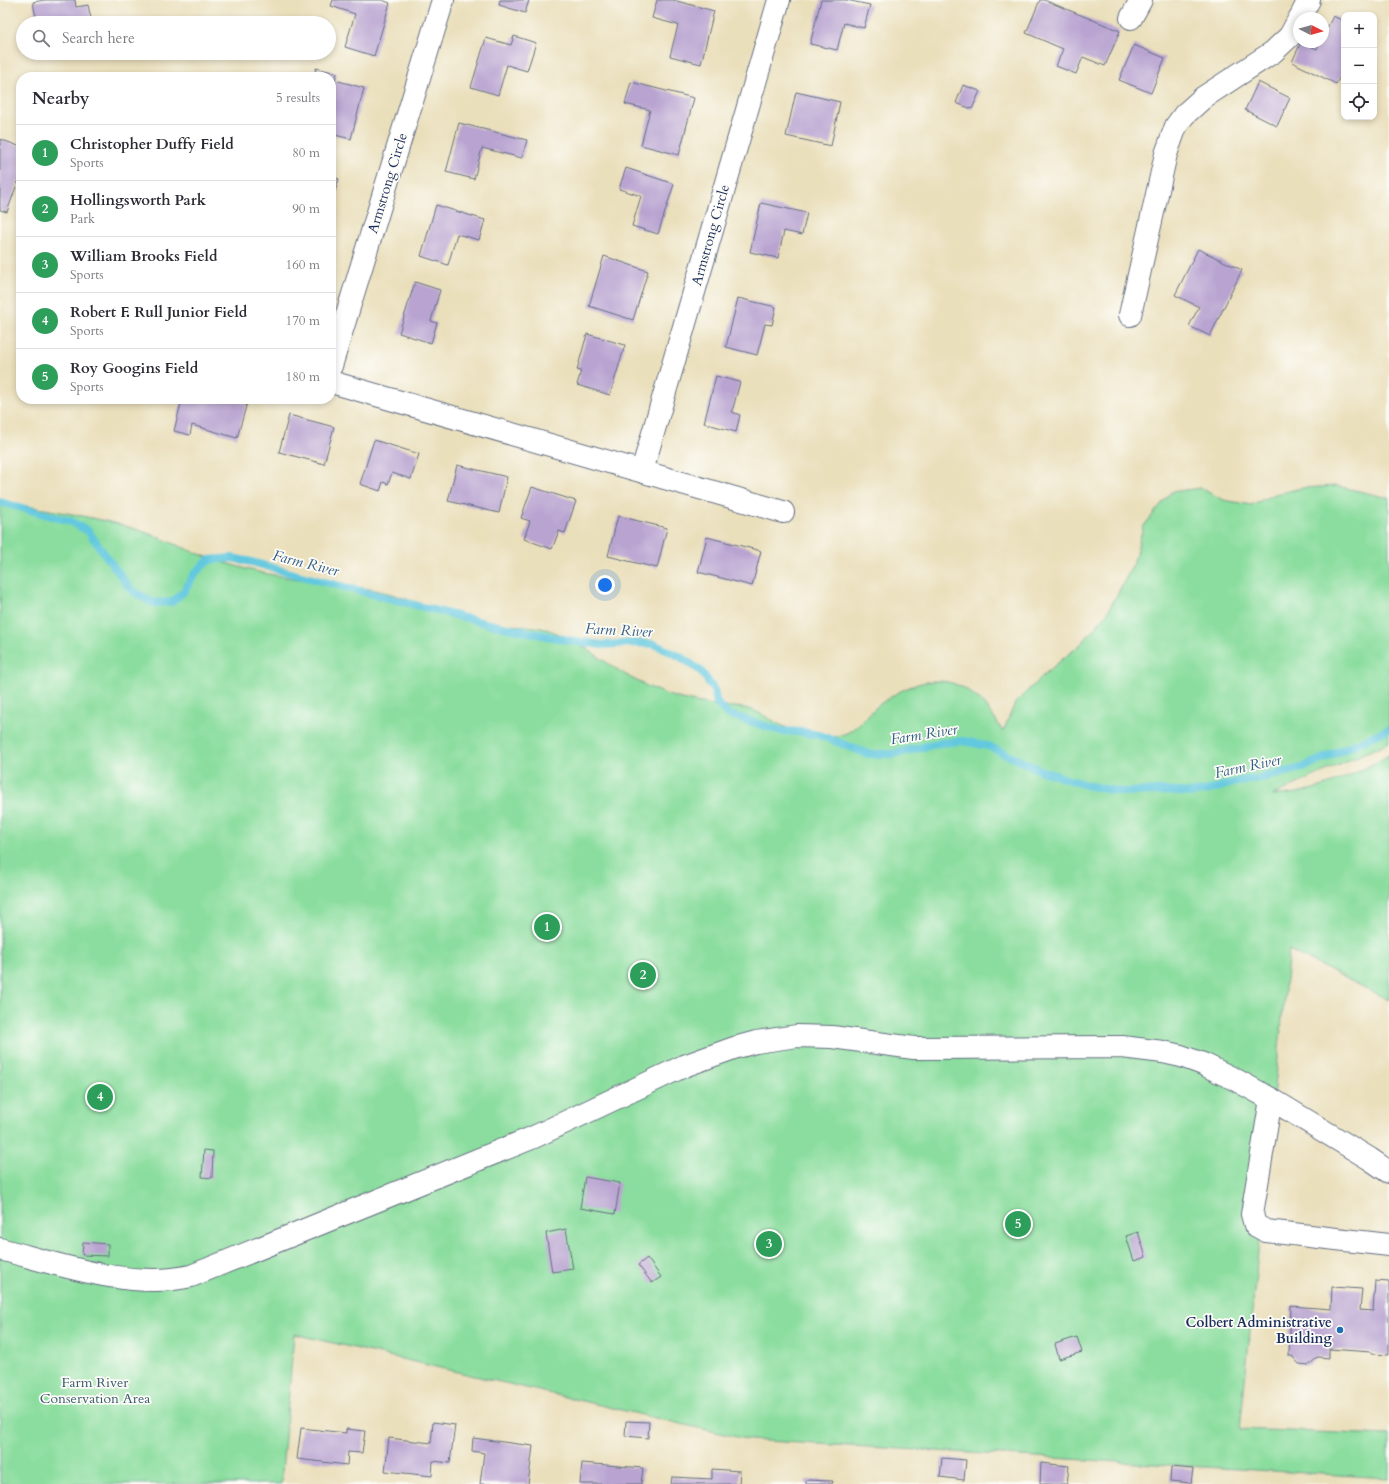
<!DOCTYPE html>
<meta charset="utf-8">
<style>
:root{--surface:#fff;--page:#f7f7f7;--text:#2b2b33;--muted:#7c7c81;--line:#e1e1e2;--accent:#d93025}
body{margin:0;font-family:Cardo,serif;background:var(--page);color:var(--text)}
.controls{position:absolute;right:12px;top:12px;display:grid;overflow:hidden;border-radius:8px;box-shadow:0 2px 6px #0003}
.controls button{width:36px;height:36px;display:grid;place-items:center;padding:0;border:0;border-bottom:1px solid var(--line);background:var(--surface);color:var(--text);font:20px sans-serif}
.compass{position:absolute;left:1293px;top:12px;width:36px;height:36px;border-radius:50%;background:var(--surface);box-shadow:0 2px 6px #0003;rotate:95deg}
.you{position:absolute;left:605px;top:585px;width:14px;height:14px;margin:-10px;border:3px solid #fff;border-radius:50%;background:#1a73e8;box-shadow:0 0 0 6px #1a73e833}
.badge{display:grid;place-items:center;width:26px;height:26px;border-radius:50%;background:var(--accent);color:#fff;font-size:13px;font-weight:700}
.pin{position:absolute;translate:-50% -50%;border:2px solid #fff;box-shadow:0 1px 4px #0006}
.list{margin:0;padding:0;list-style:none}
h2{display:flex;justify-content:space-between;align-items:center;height:52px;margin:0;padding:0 16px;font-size:17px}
h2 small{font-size:13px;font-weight:400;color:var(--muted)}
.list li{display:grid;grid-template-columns:26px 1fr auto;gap:12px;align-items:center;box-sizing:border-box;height:56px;padding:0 16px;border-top:1px solid var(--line)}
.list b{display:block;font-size:15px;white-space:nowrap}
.list p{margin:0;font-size:13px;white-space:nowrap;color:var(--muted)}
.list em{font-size:13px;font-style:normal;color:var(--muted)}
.icon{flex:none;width:22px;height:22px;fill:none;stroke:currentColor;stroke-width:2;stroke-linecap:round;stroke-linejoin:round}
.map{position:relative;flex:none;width:1389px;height:1484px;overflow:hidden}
.search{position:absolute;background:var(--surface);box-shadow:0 2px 6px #0003;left:16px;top:16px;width:320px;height:44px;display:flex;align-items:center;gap:10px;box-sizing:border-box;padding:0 14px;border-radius:22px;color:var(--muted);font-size:15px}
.panel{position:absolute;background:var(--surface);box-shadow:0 2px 6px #0003;left:16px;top:72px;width:320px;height:332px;border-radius:16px}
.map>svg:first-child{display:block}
.green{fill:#8add9e;stroke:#52867e}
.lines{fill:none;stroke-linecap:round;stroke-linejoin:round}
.stream{stroke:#62c8df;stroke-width:8}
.building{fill:#b9a4d1}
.minor-casing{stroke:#636d7f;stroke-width:24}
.minor{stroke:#fff;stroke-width:22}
.poi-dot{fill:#1f6fb2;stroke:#fdfcf7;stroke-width:1.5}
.labels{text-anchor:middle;stroke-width:3.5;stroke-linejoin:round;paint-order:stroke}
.street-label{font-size:14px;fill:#1b2f5e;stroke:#fdfcf7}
.poi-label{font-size:14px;font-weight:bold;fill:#1b2f5e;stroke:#fdfcf7;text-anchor:end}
.park-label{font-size:14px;fill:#375a6e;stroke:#fdfcf7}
.water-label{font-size:15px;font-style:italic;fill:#305d85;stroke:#fdfcf7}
</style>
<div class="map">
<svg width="1389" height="1484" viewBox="0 0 1389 1484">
<rect width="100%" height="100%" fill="#fdfcf7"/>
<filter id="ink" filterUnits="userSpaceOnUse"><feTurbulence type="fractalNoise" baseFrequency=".025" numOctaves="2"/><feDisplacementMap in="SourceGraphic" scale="8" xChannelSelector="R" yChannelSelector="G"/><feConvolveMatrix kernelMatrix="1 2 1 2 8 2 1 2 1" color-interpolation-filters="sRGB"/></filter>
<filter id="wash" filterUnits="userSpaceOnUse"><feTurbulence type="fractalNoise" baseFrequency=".012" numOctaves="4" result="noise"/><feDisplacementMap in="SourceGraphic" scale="16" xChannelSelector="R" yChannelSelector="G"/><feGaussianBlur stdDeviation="0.9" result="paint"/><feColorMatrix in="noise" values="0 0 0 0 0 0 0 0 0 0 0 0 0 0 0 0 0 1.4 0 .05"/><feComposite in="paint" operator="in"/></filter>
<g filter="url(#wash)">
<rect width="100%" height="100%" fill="#eadfbb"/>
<path class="green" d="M 1337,486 L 1389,498 L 1389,742 L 1273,795 C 1314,795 1354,775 1389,755 L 1389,1000 L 1289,950 L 1240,1429 L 1389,1435 L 1389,1478 L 750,1440 L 294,1334 L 281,1484 L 0,1484 L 0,501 C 46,510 94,516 139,530 C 157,536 176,545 194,552 C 211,559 229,564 246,569 C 288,580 332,582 375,590 C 411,597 443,616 479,623 C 502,627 527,623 549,630 C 573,638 594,654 615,668 C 628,677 644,685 658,691 C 678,700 700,703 721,706 C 730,707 740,707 749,709 C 761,712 771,721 783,726 C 792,731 804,734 814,736 C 854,742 856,722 883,702 C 936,665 972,678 1003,732 L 1015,703 L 1047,672 L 1081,644 L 1106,615 L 1133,565 L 1143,527 L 1171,492 L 1200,488 L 1224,500 L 1251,505 L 1275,494 L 1302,488 Z"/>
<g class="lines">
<path class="stream" d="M 0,502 L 70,521 L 88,531 L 131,590 L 153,603 L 172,602 L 184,591 L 195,573 L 209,560 L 232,558 L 252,562 L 294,574 L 489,624 L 567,640 L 602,645 L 632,643 L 654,644 L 681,657 L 701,671 L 714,690 L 717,703 L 727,714 L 781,731 L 803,732 L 822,736 L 868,754 L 893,754 L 940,743 L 963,741 L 988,746 L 1042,771 L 1086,785 L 1120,792 L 1165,791 L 1191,793 L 1210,790 L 1240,781 L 1261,778 L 1302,768 L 1389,729"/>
</g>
<g id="blocks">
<g class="building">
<path d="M 45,0 L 75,0 L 76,7 L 88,5 L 92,23 L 37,23 L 33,2 Z"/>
<path d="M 333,0 L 382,0 L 390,3 L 374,56 L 345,47 L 355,14 L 331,6 Z"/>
<path d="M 500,0 L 529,0 L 525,13 L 499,5 Z"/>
<path d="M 657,0 L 673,0 L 714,11 L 701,64 L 670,56 L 678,25 L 652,18 Z"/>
<path d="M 821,0 L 846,0 L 870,5 L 864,28 L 844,23 L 837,50 L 810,44 Z"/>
<path d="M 1040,0 L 1044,0 L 1120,31 L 1105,66 L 1083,57 L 1076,74 L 1056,66 L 1063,49 L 1026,33 Z"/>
<path d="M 1333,16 L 1344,21 L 1344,69 L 1336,84 L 1292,62 L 1301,42 L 1317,49 L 1320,42 L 1323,42 L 1323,36 Z"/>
<path d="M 514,36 L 536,43 L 527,71 L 507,65 L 498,95 L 471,87 L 486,38 L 511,45 Z"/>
<path d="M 1134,45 L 1165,58 L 1151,93 L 1119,80 Z"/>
<path d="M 316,68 L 337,73 L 335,80 L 364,88 L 351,139 L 331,134 L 331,77 L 314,77 Z"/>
<path d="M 631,82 L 694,98 L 679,155 L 641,145 L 650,110 L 625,104 Z"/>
<path d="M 1258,82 L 1290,98 L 1277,126 L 1245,110 Z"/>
<path d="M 963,85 L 980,91 L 972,109 L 956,103 Z"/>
<path d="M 796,92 L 840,102 L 831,146 L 786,136 Z"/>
<path d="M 459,123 L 527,140 L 522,158 L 482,148 L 474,179 L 446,172 Z"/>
<path d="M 0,139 L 21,147 L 21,173 L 7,212 L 0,210 Z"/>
<path d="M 626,168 L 674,184 L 658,234 L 632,226 L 641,196 L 619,189 Z"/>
<path d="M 331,177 L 339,179 L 331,204 Z"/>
<path d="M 761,203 L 807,213 L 802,235 L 784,231 L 778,258 L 750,252 Z"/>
<path d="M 436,205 L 485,220 L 479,240 L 457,234 L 448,265 L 421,256 Z"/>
<path d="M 1198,249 L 1242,270 L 1210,336 L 1189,326 L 1199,307 L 1175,295 Z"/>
<path d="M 604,256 L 648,271 L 633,320 L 589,306 Z"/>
<path d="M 415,282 L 440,290 L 431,321 L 437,323 L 431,343 L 399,333 Z"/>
<path d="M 738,298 L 776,307 L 772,325 L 765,324 L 757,355 L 726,347 Z"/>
<path d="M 587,334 L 625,345 L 610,395 L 577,385 L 581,371 L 577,370 Z"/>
<path d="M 716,376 L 740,382 L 732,412 L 740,415 L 736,432 L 704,423 Z"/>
<path d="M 182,399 L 233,399 L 247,403 L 237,438 L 192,425 L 190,435 L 174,431 Z"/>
<path d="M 289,415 L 334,427 L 324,464 L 279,452 Z"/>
<path d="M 374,440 L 419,454 L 411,479 L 392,473 L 388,484 L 383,482 L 380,491 L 360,484 Z"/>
<path d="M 457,465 L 507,477 L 499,513 L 448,501 Z"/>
<path d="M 532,487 L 576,501 L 565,533 L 559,531 L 552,549 L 524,539 L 530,521 L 521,518 Z"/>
<path d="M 618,516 L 667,528 L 657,568 L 608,556 Z"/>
<path d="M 707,537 L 761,551 L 752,586 L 698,572 Z"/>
<path d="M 204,1150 L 213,1151 L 212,1178 L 202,1177 Z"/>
<path d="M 585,1177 L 620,1183 L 615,1214 L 580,1208 Z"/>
<path d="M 566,1229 L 573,1269 L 552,1272 L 546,1233 Z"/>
<path d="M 1138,1232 L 1146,1257 L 1134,1261 L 1126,1236 Z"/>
<path d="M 83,1242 L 108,1244 L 108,1256 L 82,1255 Z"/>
<path d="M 647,1258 L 661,1277 L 652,1283 L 638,1265 Z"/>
<path d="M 1375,1281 L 1389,1282 L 1389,1355 L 1371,1354 L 1371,1352 L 1329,1349 L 1329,1358 L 1318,1357 L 1309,1365 L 1299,1364 L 1292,1356 L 1289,1356 L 1291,1306 L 1331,1309 L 1332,1287 L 1362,1289 L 1360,1310 L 1373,1311 Z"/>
<path d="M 1077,1337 L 1082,1352 L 1059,1359 L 1055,1344 Z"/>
<path d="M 626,1421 L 649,1422 L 648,1438 L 625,1436 Z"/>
<path d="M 433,1422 L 455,1425 L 450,1463 L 433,1461 L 432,1476 L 385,1471 L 389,1438 L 431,1443 Z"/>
<path d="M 301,1428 L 346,1433 L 346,1429 L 365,1431 L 362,1453 L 348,1452 L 347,1465 L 297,1459 Z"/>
<path d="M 473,1438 L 533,1446 L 528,1484 L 480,1484 L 484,1453 L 472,1451 Z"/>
<path d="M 942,1458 L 966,1460 L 964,1480 L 940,1477 Z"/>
<path d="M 582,1463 L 643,1468 L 641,1484 L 580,1484 Z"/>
<path d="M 1041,1463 L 1069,1466 L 1067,1484 L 1040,1484 Z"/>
<path d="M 1171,1467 L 1193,1469 L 1191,1483 L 1170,1481 Z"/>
<path d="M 712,1469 L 740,1471 L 739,1484 L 671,1484 L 672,1477 L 712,1479 Z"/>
<path d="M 806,1480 L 833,1481 L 832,1484 L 806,1484 Z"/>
</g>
</g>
</g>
<g filter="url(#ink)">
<use href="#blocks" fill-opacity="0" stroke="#636d7f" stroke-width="1"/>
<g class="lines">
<g class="minor-casing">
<g id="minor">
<path d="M 1131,18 L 1141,0"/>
<path d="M 1300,18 L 1309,0"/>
<path d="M 1130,315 L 1166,154 L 1176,126 L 1184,115 L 1204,97 L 1273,52 L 1290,36 L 1299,19"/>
<path d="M 331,366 L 443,0"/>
<path d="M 331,382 L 783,512"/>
<path d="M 642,471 L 779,0"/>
<path d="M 1271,1099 L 1252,1214 L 1255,1225 L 1266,1231 L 1389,1245"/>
<path d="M 0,1249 C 58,1264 131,1290 191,1276 L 534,1137 L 684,1066 L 734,1048 L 756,1042 L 797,1036 L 832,1037 L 914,1048 L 1122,1047 L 1163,1052 L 1181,1056 L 1203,1064 L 1236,1080 L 1271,1099 L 1370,1159 L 1389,1172"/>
</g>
</g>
<use href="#minor" class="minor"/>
</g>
</g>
<circle class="poi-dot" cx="1340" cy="1330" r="4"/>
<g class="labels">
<g class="street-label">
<text transform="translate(387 183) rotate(-73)" y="5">Armstrong Circle</text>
<text transform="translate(710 235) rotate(-74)" y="5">Armstrong Circle</text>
</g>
<g class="poi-label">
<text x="1332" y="1327">Colbert Administrative<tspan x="1332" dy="16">Building</tspan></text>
</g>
<g class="park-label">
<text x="95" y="1387">Farm River<tspan x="95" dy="16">Conservation Area</tspan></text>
</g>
<g class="water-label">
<text transform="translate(306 563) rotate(14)" y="5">Farm River</text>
<text transform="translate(619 630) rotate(3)" y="5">Farm River</text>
<text transform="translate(924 734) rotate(-9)" y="5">Farm River</text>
<text transform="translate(1248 766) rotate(-12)" y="5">Farm River</text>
</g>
</g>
</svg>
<div class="controls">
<button>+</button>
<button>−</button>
<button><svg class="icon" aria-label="locate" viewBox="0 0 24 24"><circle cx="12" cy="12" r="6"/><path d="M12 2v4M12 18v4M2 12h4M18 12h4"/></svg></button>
</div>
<svg class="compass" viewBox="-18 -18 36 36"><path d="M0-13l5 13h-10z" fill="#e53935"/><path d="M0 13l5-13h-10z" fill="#7c7c81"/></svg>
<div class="you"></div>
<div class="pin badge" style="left:547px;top:927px;background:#2e9e5b">1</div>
<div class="pin badge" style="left:643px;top:975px;background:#2e9e5b">2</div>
<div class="pin badge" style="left:769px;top:1244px;background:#2e9e5b">3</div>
<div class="pin badge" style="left:100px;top:1097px;background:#2e9e5b">4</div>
<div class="pin badge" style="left:1018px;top:1224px;background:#2e9e5b">5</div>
<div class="search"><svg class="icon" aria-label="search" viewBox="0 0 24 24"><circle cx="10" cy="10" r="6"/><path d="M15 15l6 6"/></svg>Search here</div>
<section class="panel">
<h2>Nearby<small>5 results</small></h2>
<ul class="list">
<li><span class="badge" style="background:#2e9e5b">1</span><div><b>Christopher Duffy Field</b><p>Sports</p></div><em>80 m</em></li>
<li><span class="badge" style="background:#2e9e5b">2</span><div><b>Hollingsworth Park</b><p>Park</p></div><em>90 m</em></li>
<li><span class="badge" style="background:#2e9e5b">3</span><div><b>William Brooks Field</b><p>Sports</p></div><em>160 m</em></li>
<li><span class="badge" style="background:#2e9e5b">4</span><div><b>Robert F. Rull Junior Field</b><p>Sports</p></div><em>170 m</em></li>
<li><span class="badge" style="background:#2e9e5b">5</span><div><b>Roy Googins Field</b><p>Sports</p></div><em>180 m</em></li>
</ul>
</section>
</div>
